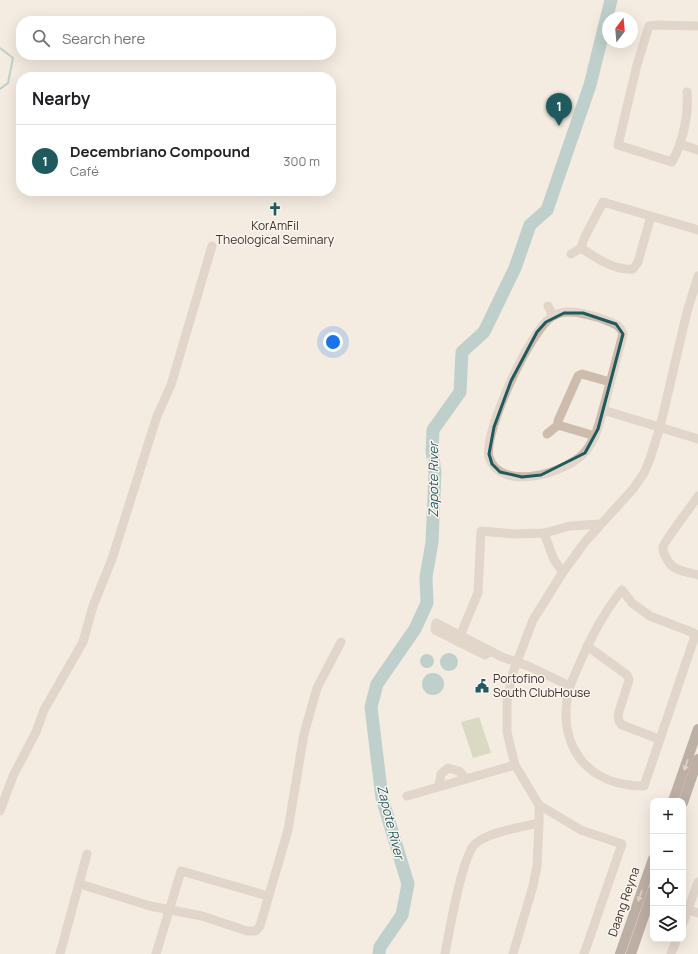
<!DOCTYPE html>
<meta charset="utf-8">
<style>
:root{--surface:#fff;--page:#f6f6f6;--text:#202124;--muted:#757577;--line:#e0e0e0;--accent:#1f5a5e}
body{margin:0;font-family:Manrope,sans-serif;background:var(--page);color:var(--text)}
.controls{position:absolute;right:12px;bottom:12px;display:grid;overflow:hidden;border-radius:8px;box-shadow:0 4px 16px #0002}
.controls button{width:36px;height:36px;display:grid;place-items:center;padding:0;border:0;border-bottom:1px solid var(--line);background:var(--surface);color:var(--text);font:20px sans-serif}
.compass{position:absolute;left:602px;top:12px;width:36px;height:36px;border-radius:50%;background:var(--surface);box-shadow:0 4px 16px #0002;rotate:16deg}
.you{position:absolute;left:333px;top:342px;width:14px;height:14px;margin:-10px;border:3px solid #fff;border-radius:50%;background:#1a73e8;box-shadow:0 0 0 6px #1a73e833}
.badge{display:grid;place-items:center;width:26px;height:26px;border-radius:50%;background:var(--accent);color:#fff;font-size:13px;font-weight:700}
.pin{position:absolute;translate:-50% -33px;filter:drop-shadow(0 1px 2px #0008)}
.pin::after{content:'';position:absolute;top:21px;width:14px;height:12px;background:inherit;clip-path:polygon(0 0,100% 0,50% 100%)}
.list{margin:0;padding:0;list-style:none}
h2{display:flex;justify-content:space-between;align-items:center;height:52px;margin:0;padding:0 16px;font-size:17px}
h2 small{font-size:13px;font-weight:400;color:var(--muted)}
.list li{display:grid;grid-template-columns:26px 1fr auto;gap:12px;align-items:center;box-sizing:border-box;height:72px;padding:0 16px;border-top:1px solid var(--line)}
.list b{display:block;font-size:15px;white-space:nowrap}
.list p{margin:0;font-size:13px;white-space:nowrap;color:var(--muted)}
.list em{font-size:13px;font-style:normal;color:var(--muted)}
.icon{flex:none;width:22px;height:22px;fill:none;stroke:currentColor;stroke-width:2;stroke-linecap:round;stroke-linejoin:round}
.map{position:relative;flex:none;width:698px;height:954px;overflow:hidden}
.search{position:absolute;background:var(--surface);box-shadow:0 4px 16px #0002;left:16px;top:16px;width:320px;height:44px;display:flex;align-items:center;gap:10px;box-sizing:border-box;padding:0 14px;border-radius:16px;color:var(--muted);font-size:15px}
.panel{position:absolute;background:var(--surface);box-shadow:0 4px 16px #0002;left:16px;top:72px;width:320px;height:124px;border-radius:16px}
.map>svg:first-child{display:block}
.green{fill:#b8c4a0}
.water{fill:#7fb0b2}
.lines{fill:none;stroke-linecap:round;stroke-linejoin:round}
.stream{stroke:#7fb0b2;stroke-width:2}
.river{stroke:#7fb0b2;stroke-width:13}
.minor{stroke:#cdbbac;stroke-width:9}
.major{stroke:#7d675c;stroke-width:10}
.oneway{fill:#c2b5ac}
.marked{fill:none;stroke:#1f5a5e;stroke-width:3;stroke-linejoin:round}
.labels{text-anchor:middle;stroke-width:3;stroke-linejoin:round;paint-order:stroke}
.poi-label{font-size:12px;fill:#3b302b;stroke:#fbf5ee}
.street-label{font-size:12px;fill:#3b302b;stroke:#fbf5ee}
.water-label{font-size:13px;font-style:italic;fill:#1f5a5e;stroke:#fbf5ee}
</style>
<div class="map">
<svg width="698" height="954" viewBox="0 0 698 954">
<rect width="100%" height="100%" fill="#f4ebe1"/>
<path class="green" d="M 479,717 L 491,753 L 473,758 L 461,722 Z"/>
<g class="water">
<circle cx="449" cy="662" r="9"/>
<circle cx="427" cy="661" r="7"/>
<circle cx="433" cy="684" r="11"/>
</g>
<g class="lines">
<path class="stream" d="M 0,48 L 13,58 L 8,83 L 0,89"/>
<path class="river" d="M 379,954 L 380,947 L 402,915 L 408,884 L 382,798 L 371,707 L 377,684 L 415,629 L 427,603 L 426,577 L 432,542 L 435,472 L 432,451 L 433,430 L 460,392 L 462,352 L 484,332 L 515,268 L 530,225 L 547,210 L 590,85 L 611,0"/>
<g class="minor">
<path d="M 687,92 C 689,114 683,142 672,162 L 618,145 L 637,65 L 649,26 L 656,25 L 698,26"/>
<path d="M 680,144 L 698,150"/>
<path d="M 651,216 L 638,262 L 633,269 C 615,271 596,258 581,248 C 584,235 597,215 603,202 L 698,230"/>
<path d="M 571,254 L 581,248"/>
<path d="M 548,306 L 553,316"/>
<path d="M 603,410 L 623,334 C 620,323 609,322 600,318 C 585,314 567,308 553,316 C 531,328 483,433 489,457 C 500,493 567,473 585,452 C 595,440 599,425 603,410 L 698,439"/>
<path d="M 547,434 L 558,425"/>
<path d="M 595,436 L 558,425 L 558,421 L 578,376 L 582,374 L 610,382"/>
<path d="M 698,496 C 692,506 664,541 663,547 C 662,552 668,562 672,566 C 678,571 690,573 698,575"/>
<path d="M 544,533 L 554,560 L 563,572"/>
<path d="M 460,636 L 478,593 L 481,531 L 514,534 L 544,533 L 570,526 L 601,524"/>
<path d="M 587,646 L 627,675 L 629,680 L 618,715 L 619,721 L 622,725 L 659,739"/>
<path d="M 491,651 L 485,655 L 435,630 L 436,623 L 502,657 L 528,666 L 570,686 C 584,652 599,618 622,590 L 632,603 L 650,616 L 694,633 L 694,639 L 644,786 C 584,786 555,742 570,686"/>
<path d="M 439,786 L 441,774 L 448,768 L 459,771 L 466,779"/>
<path d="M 407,796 L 515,765"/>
<path d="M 539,805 L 581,830 L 622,844 L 584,954"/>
<path d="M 0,811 L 13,776 L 36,732 L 44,710 L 83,642 L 93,606 L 112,559 L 157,416 L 171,385 L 212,246"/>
<path d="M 80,884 L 150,906 L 202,916 L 247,931 L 256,931 L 260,926 L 288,830 L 304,734 L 317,688 L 341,642"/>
<path d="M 688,910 L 698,913"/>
<path d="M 683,923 L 698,882"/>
<path d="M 60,954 L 87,854"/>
<path d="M 156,954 L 181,871 L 268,896"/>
<path d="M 445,954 C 449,933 462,856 475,844 C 488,832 522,827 539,823"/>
<path d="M 513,954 L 533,886 L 537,866 L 539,823 L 539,805 L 515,765 L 507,732 L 507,701 L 512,675 L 533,620 L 563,572 L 585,542 L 633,489 L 644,473 L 650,459 L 660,427 L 687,312 L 698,276"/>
<path d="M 671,954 L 677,939"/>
</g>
<g class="major">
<path d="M 673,801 L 698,729"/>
<path d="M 683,803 L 698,759"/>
<path d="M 620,954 L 653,859"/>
<path d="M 631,954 L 653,890"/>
</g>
</g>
<defs><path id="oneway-solid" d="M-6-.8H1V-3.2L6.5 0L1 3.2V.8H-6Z"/></defs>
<g class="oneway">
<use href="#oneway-solid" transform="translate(686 765) rotate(109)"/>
<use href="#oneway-solid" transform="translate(640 896) rotate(109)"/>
</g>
<path d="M0 0H698V954H0ZM 564,313 L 583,313 L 616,324 L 623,334 L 598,429 L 585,453 L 541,475 L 522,477 L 500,472 L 492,464 L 489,454 L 494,427 L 511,381 L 537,332 L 546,322 Z" fill="#f4ebe1" fill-opacity=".55" fill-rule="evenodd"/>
<path class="marked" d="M 564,313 L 583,313 L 616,324 L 623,334 L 598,429 L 585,453 L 541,475 L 522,477 L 500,472 L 492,464 L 489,454 L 494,427 L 511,381 L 537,332 L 546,322 Z"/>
<defs>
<g id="church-bare" transform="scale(1.08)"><path d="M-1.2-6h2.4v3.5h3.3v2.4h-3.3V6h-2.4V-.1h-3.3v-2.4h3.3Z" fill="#1f5a5e" stroke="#fbf5ee" stroke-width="2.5" paint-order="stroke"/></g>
<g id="civic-bare" transform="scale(1.08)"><path d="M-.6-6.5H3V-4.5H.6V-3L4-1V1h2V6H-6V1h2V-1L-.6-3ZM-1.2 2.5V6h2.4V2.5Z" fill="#1f5a5e" stroke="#fbf5ee" stroke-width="2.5" paint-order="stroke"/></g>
</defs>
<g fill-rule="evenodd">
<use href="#church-bare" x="275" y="209"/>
<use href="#civic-bare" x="482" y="686"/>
</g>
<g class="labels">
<g class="poi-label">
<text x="275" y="230">KorAmFil<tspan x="275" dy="14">Theological Seminary</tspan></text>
<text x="493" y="683" text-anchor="start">Portofino<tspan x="493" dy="14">South ClubHouse</tspan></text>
</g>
<g class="street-label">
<text transform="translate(624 902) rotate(-71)" y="4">Daang Reyna</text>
</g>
<g class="water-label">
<text transform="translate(433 480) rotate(-90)" y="5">Zapote River</text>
<text transform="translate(391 822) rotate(76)" y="5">Zapote River</text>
</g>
</g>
</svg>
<div class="controls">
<button>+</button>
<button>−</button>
<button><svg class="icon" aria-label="locate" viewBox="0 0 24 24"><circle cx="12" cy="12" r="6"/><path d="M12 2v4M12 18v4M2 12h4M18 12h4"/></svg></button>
<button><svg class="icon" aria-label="layers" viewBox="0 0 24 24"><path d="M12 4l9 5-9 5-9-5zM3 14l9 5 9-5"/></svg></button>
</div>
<svg class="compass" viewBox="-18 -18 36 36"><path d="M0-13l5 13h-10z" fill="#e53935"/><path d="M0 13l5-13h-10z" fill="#757577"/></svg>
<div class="you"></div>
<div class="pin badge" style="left:559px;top:126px">1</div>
<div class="search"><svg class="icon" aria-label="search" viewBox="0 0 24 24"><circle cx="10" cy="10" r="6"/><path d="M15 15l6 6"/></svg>Search here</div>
<section class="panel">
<h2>Nearby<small></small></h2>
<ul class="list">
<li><span class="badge">1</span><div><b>Decembriano Compound</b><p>Café</p></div><em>300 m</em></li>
</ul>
</section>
</div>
